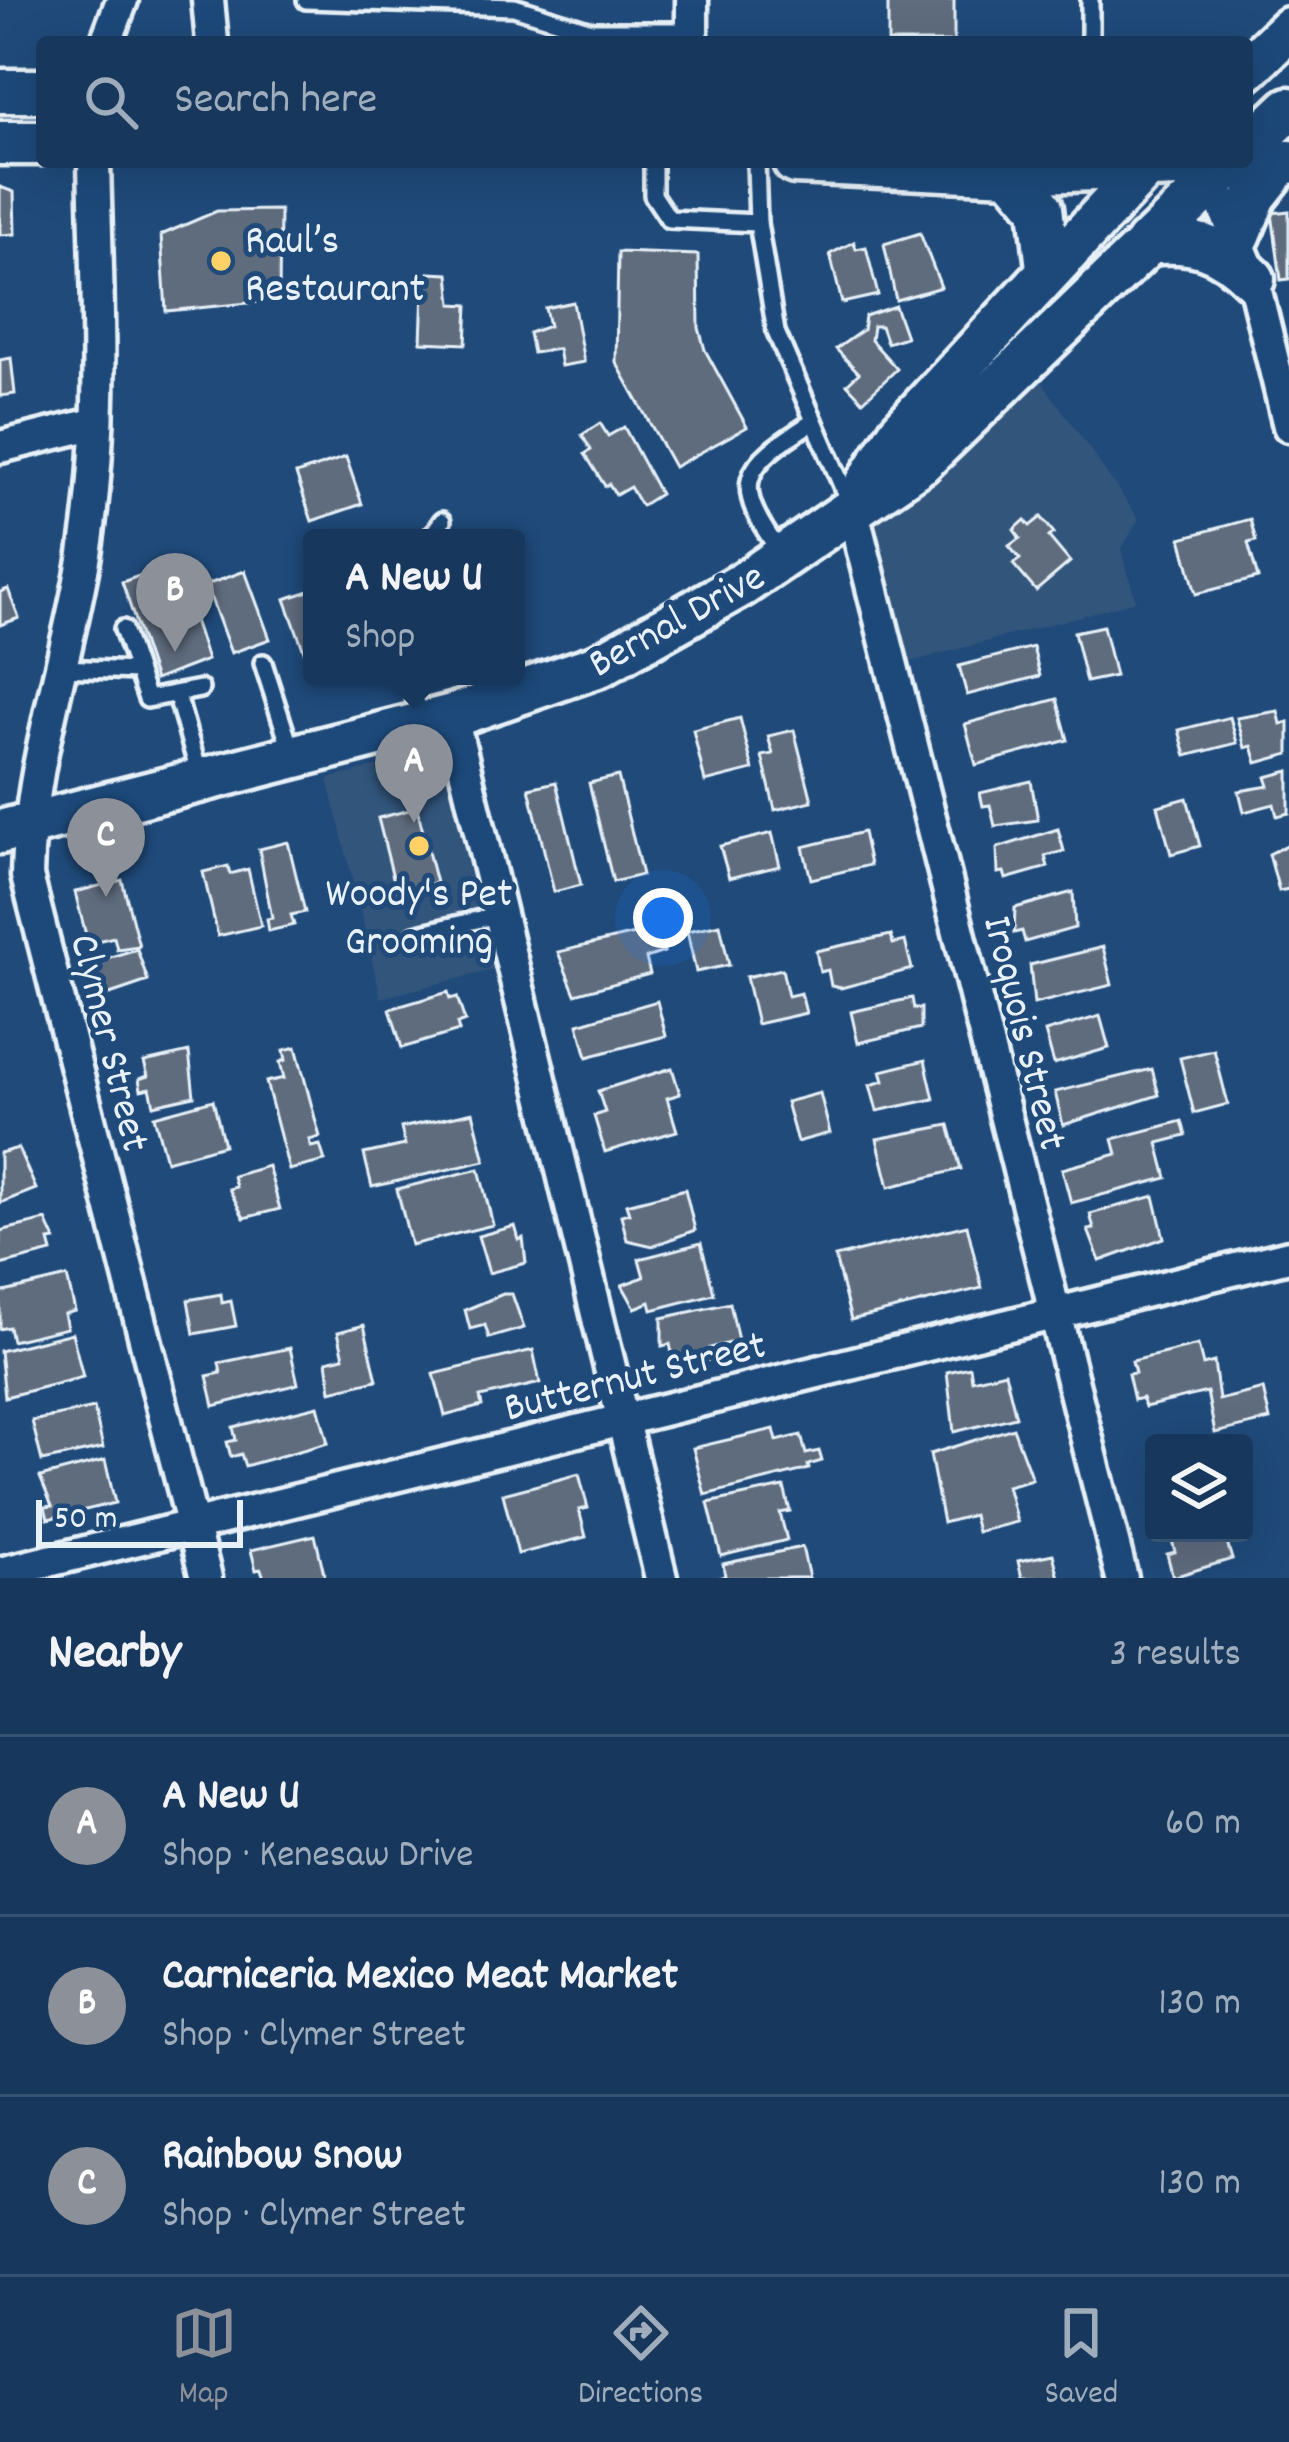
<!DOCTYPE html>
<meta charset="utf-8">
<style>
:root{--surface:#17385c;--page:#203f62;--text:#f1f3f6;--muted:#9eacbb;--line:#365272;--accent:#8c9099}
body{margin:0;font-family:Dekko,sans-serif;background:var(--page);color:var(--text)}
.controls{position:absolute;right:36px;bottom:36px;display:grid;overflow:hidden;border-radius:12px;box-shadow:0 12px 48px #0002}
.controls button{width:108px;height:108px;display:grid;place-items:center;padding:0;border:0;border-bottom:3px solid var(--line);background:var(--surface);color:var(--text);font:60px sans-serif}
.scale{position:absolute;left:36px;bottom:30px;width:207px;box-sizing:border-box;padding-left:12px;border:6px solid #e8f1f8;border-top:0;font-size:33px;line-height:42px;white-space:nowrap;color:#e8f1f8;-webkit-text-stroke:9px #1f4a7a;paint-order:stroke}
.you{position:absolute;left:663px;top:918px;width:42px;height:42px;margin:-30px;border:9px solid #fff;border-radius:50%;background:#1a73e8;box-shadow:0 0 0 18px #1a73e833}
.badge{display:grid;place-items:center;width:78px;height:78px;border-radius:50%;background:var(--accent);color:#fff;font-size:39px;font-weight:700}
.pin{position:absolute;translate:-50% -99px;filter:drop-shadow(0 3px 6px #0008)}
.pin::after{content:'';position:absolute;top:63px;width:42px;height:36px;background:inherit;clip-path:polygon(0 0,100% 0,50% 100%)}
.popup{position:absolute;left:303px;top:529px;width:222px;height:156px;box-sizing:border-box;display:grid;place-content:center;border-radius:12px;background:var(--surface);filter:drop-shadow(0 3px 9px #0005);font-size:39px;white-space:nowrap;color:var(--muted)}
.popup b{font-size:45px;color:var(--text)}
.popup::after{content:'';position:absolute;left:50%;top:100%;margin-left:-24px;border:24px solid transparent;border-top-color:var(--surface)}
.list{margin:0;padding:0;list-style:none}
h2{display:flex;justify-content:space-between;align-items:center;height:156px;margin:0;padding:0 48px;font-size:51px}
h2 small{font-size:39px;font-weight:400;color:var(--muted)}
.list li{display:grid;grid-template-columns:78px 1fr auto;gap:36px;align-items:center;box-sizing:border-box;height:180px;padding:0 48px;border-top:3px solid var(--line)}
.list b{display:block;font-size:45px;white-space:nowrap}
.list p{margin:0;font-size:39px;white-space:nowrap;color:var(--muted)}
.list em{font-size:39px;font-style:normal;color:var(--muted)}
.icon{flex:none;width:66px;height:66px;fill:none;stroke:currentColor;stroke-width:2;stroke-linecap:round;stroke-linejoin:round}
.map{position:relative;flex:none;width:1289px;height:1578px;overflow:hidden}
.search{position:absolute;background:var(--surface);box-shadow:0 12px 48px #0002;left:36px;right:36px;top:36px;height:132px;display:flex;align-items:center;gap:30px;box-sizing:border-box;padding:0 42px;border-radius:12px;color:var(--muted);font-size:45px}
.sheet{height:696px;background:var(--surface)}
nav{display:flex;justify-content:space-around;align-items:center;box-sizing:border-box;height:168px;border-top:3px solid var(--line);background:var(--surface);font-size:33px;color:var(--muted)}
nav a{display:grid;justify-items:center;gap:6px}
nav .on{color:var(--accent)}
.map>svg:first-child{display:block}
.built{fill:#32547b}
.building{fill:#5e6c7e;stroke:#e8f1f8;stroke-width:3}
.lines{fill:none;stroke-linecap:round;stroke-linejoin:round}
.lane-casing{stroke:#e8f1f8;stroke-width:24}
.street-casing{stroke:#e8f1f8;stroke-width:39}
.secondary-casing{stroke:#e8f1f8;stroke-width:51}
.lane{stroke:#1f4a7a;stroke-width:15}
.street{stroke:#1f4a7a;stroke-width:30}
.secondary{stroke:#1f4a7a;stroke-width:42}
.poi-dot{fill:#ffd166;stroke:#1f4a7a;stroke-width:4.5}
.labels{text-anchor:middle;stroke-width:10;stroke-linejoin:round;paint-order:stroke}
.poi-label{font-size:42px;fill:#e8f1f8;stroke:#1f4a7a;text-anchor:start}
.street-label{font-size:42px;fill:#e8f1f8;stroke:#1f4a7a}
</style>
<div class="map">
<svg width="1289" height="1578" viewBox="0 0 1289 1578">
<rect width="100%" height="100%" fill="#1f4a7a"/>
<filter id="ink" filterUnits="userSpaceOnUse"><feTurbulence type="fractalNoise" baseFrequency=".00833" numOctaves="2"/><feDisplacementMap in="SourceGraphic" scale="24" xChannelSelector="R" yChannelSelector="G"/><feConvolveMatrix kernelMatrix="1 2 1 2 8 2 1 2 1" color-interpolation-filters="sRGB"/></filter>
<g filter="url(#ink)">
<g class="built">
<path d="M 1036,373 L 1139,519 L 1121,550 L 1136,601 L 907,663 L 875,539 L 879,514 Z"/>
<path d="M 418,756 L 434,759 L 445,772 L 493,970 L 381,998 L 328,779 Z"/>
</g>
<g class="building">
<rect x="888" y="0" width="66" height="42"/>
<path d="M 0,187 L 14,192 L 15,234 L 0,235 Z"/>
<path d="M 280,210 L 279,300 L 166,311 L 161,235 L 217,211 Z"/>
<path d="M 1289,211 L 1289,279 L 1281,280 L 1272,213 Z"/>
<path d="M 920,233 L 941,287 L 896,300 L 884,244 Z"/>
<path d="M 854,242 L 856,249 L 866,247 L 878,295 L 842,303 L 830,254 Z"/>
<path d="M 618,252 L 698,255 L 699,328 L 705,350 L 747,427 L 674,467 L 616,362 Z"/>
<path d="M 429,273 L 449,274 L 452,304 L 468,305 L 466,344 L 421,342 L 423,289 L 429,289 Z"/>
<path d="M 573,302 L 584,362 L 561,366 L 558,349 L 533,353 L 529,333 L 549,326 L 545,308 Z"/>
<path d="M 895,306 L 906,337 L 887,343 L 881,326 L 873,326 L 871,340 L 897,369 L 863,401 L 847,384 L 859,373 L 836,349 L 863,330 L 865,316 Z"/>
<path d="M 11,358 L 15,394 L 0,396 L 0,360 Z"/>
<path d="M 600,423 L 608,436 L 624,427 L 660,494 L 641,506 L 630,487 L 616,495 L 609,484 L 605,486 L 585,454 L 591,450 L 582,435 Z"/>
<path d="M 346,457 L 362,504 L 312,521 L 296,474 Z"/>
<path d="M 1041,517 L 1054,533 L 1049,537 L 1070,562 L 1036,591 L 1013,564 L 1020,559 L 1009,546 L 1020,538 L 1014,530 L 1025,520 L 1030,526 Z"/>
<path d="M 1250,519 L 1256,541 L 1248,543 L 1258,578 L 1196,594 L 1181,538 Z"/>
<path d="M 162,568 L 181,624 L 194,620 L 207,660 L 155,680 L 122,582 Z"/>
<path d="M 245,571 L 270,639 L 231,653 L 206,585 Z"/>
<path d="M 8,589 L 19,618 L 0,625 L 0,592 Z"/>
<path d="M 312,590 L 312,673 L 285,599 Z"/>
<path d="M 1103,626 L 1115,676 L 1086,682 L 1074,632 Z"/>
<path d="M 1033,647 L 1040,676 L 967,695 L 959,666 Z"/>
<path d="M 1057,699 L 1068,740 L 976,765 L 965,724 Z"/>
<path d="M 1278,711 L 1281,724 L 1289,722 L 1289,754 L 1257,763 L 1252,746 L 1245,748 L 1237,718 Z"/>
<path d="M 1230,717 L 1237,743 L 1186,756 L 1179,730 Z"/>
<path d="M 740,718 L 753,770 L 705,782 L 693,730 Z"/>
<path d="M 794,730 L 812,801 L 775,810 L 762,756 L 773,754 L 768,736 Z"/>
<path d="M 1289,771 L 1289,813 L 1277,816 L 1274,804 L 1244,812 L 1239,791 L 1269,786 L 1266,777 Z"/>
<path d="M 618,776 L 642,875 L 613,882 L 589,783 Z"/>
<path d="M 1031,781 L 1038,820 L 995,826 L 990,805 L 983,806 L 980,793 Z"/>
<path d="M 556,782 L 581,885 L 554,892 L 529,788 Z"/>
<path d="M 1187,798 L 1200,846 L 1171,854 L 1158,806 Z"/>
<path d="M 417,808 L 436,883 L 397,893 L 378,818 Z"/>
<path d="M 1058,829 L 1064,851 L 1045,856 L 1048,867 L 1006,879 L 1004,872 L 998,873 L 997,848 Z"/>
<path d="M 863,832 L 870,865 L 811,879 L 803,847 Z"/>
<path d="M 772,833 L 780,866 L 729,878 L 720,846 Z"/>
<path d="M 288,842 L 305,912 L 291,915 L 294,925 L 269,931 L 267,919 L 272,918 L 259,849 Z"/>
<path d="M 1289,844 L 1289,889 L 1279,891 L 1269,854 Z"/>
<path d="M 228,866 L 230,874 L 248,869 L 261,926 L 218,936 L 203,872 Z"/>
<path d="M 122,880 L 139,946 L 117,949 L 114,937 L 88,943 L 75,892 Z"/>
<path d="M 1073,892 L 1075,928 L 1025,942 L 1022,931 L 1014,933 L 1015,908 Z"/>
<path d="M 720,924 L 729,965 L 696,972 L 687,931 Z"/>
<path d="M 659,928 L 664,952 L 646,958 L 650,974 L 575,994 L 558,952 Z"/>
<path d="M 891,935 L 893,944 L 905,941 L 912,969 L 841,988 L 831,986 L 828,970 L 820,972 L 816,951 Z"/>
<path d="M 1103,947 L 1112,985 L 1034,1004 L 1030,965 Z"/>
<path d="M 137,949 L 148,981 L 104,996 L 102,988 L 94,991 L 90,963 Z"/>
<path d="M 782,969 L 788,996 L 801,993 L 806,1013 L 757,1024 L 746,977 Z"/>
<path d="M 448,992 L 450,999 L 457,997 L 465,1021 L 457,1024 L 459,1031 L 402,1048 L 390,1009 Z"/>
<path d="M 912,998 L 914,1009 L 921,1008 L 921,1028 L 858,1043 L 851,1012 Z"/>
<path d="M 657,1001 L 666,1036 L 587,1057 L 578,1024 Z"/>
<path d="M 1100,1016 L 1109,1048 L 1054,1064 L 1045,1032 Z"/>
<path d="M 296,1047 L 320,1137 L 309,1140 L 311,1147 L 320,1145 L 325,1161 L 289,1170 L 266,1082 L 284,1078 L 280,1062 L 286,1060 L 284,1050 Z"/>
<path d="M 1214,1050 L 1228,1104 L 1194,1113 L 1180,1058 Z"/>
<path d="M 189,1052 L 194,1096 L 154,1105 L 150,1088 L 141,1090 L 139,1079 L 148,1076 L 144,1062 Z"/>
<path d="M 925,1060 L 934,1099 L 877,1111 L 870,1085 L 884,1081 L 881,1071 Z"/>
<path d="M 672,1068 L 680,1094 L 667,1098 L 677,1131 L 605,1152 L 594,1116 L 605,1112 L 598,1091 Z"/>
<path d="M 1152,1069 L 1159,1095 L 1063,1125 L 1055,1092 Z"/>
<path d="M 820,1093 L 830,1133 L 797,1142 L 786,1102 Z"/>
<path d="M 213,1100 L 224,1145 L 166,1161 L 154,1116 Z"/>
<path d="M 473,1112 L 485,1161 L 372,1187 L 364,1154 L 405,1145 L 401,1128 Z"/>
<path d="M 1182,1121 L 1186,1136 L 1158,1143 L 1167,1178 L 1071,1203 L 1062,1169 L 1117,1154 L 1113,1139 Z"/>
<path d="M 949,1125 L 961,1169 L 889,1187 L 877,1139 Z"/>
<path d="M 18,1148 L 36,1189 L 0,1203 L 0,1153 Z"/>
<path d="M 268,1166 L 280,1209 L 244,1218 L 229,1189 L 236,1187 L 233,1176 Z"/>
<path d="M 479,1169 L 493,1225 L 411,1245 L 397,1189 Z"/>
<path d="M 685,1189 L 695,1230 L 653,1246 L 627,1240 L 621,1215 L 629,1213 L 626,1204 Z"/>
<path d="M 1154,1196 L 1164,1238 L 1100,1261 L 1088,1230 L 1094,1229 L 1090,1214 Z"/>
<path d="M 46,1220 L 55,1240 L 49,1241 L 52,1252 L 0,1265 L 0,1231 Z"/>
<path d="M 967,1225 L 982,1288 L 851,1320 L 835,1257 Z"/>
<path d="M 515,1226 L 519,1240 L 523,1238 L 526,1263 L 489,1273 L 478,1236 Z"/>
<path d="M 701,1243 L 714,1294 L 652,1310 L 650,1302 L 635,1308 L 622,1285 L 644,1277 L 639,1259 Z"/>
<path d="M 67,1277 L 75,1311 L 64,1314 L 67,1328 L 12,1341 L 9,1327 L 0,1329 L 0,1293 Z"/>
<path d="M 221,1294 L 222,1303 L 231,1301 L 236,1326 L 194,1334 L 188,1300 Z"/>
<path d="M 503,1294 L 512,1294 L 524,1328 L 489,1338 L 485,1325 L 470,1329 L 465,1310 Z"/>
<path d="M 730,1303 L 738,1341 L 710,1348 L 713,1359 L 683,1366 L 681,1356 L 673,1358 L 670,1344 L 662,1346 L 662,1318 Z"/>
<path d="M 364,1325 L 377,1380 L 331,1391 L 327,1361 L 344,1357 L 338,1332 Z"/>
<path d="M 72,1333 L 83,1377 L 5,1397 L 0,1351 Z"/>
<path d="M 1198,1345 L 1203,1365 L 1214,1362 L 1219,1400 L 1263,1389 L 1270,1420 L 1215,1433 L 1207,1392 L 1145,1407 L 1142,1398 L 1134,1400 L 1128,1374 L 1135,1373 L 1132,1361 Z"/>
<path d="M 290,1348 L 298,1384 L 214,1406 L 207,1376 L 221,1373 L 219,1363 Z"/>
<path d="M 533,1350 L 540,1383 L 480,1397 L 482,1406 L 445,1416 L 434,1374 Z"/>
<path d="M 970,1367 L 972,1380 L 1005,1372 L 1016,1417 L 954,1432 L 947,1372 Z"/>
<path d="M 318,1406 L 328,1443 L 245,1466 L 241,1454 L 231,1457 L 227,1442 L 236,1440 L 233,1427 Z"/>
<path d="M 94,1408 L 103,1448 L 42,1461 L 32,1421 Z"/>
<path d="M 1013,1428 L 1032,1479 L 1007,1486 L 1017,1522 L 977,1532 L 973,1515 L 943,1523 L 930,1454 Z"/>
<path d="M 774,1429 L 777,1441 L 801,1435 L 806,1454 L 819,1451 L 822,1461 L 808,1465 L 809,1469 L 705,1495 L 693,1448 Z"/>
<path d="M 105,1460 L 115,1503 L 48,1519 L 45,1507 L 52,1506 L 40,1477 Z"/>
<path d="M 579,1474 L 588,1508 L 579,1510 L 586,1537 L 518,1554 L 503,1494 Z"/>
<path d="M 784,1487 L 790,1511 L 780,1513 L 787,1540 L 721,1556 L 708,1503 Z"/>
<path d="M 1180,1533 L 1224,1533 L 1232,1559 L 1173,1577 L 1167,1554 L 1175,1552 L 1172,1540 Z"/>
<path d="M 315,1535 L 325,1578 L 264,1578 L 261,1569 L 256,1570 L 251,1550 Z"/>
<path d="M 802,1547 L 809,1578 L 718,1578 L 725,1576 L 723,1564 Z"/>
<path d="M 1053,1554 L 1059,1578 L 1022,1578 L 1018,1561 Z"/>
</g>
<g class="lines">
<g class="lane-casing">
<g id="lane">
<path d="M 306,0 L 514,7 L 591,31 L 692,31"/>
<path d="M 1090,0 L 1090,42"/>
<path d="M 653,162 L 653,195 L 669,219 L 758,223 L 776,332 L 849,502"/>
<path d="M 756,162 L 758,223"/>
<path d="M 430,538 L 442,521"/>
<path d="M 783,556 C 729,482 740,468 814,421"/>
<path d="M 123,629 L 147,699 L 200,689"/>
<path d="M 263,663 L 292,753"/>
<path d="M 61,668 L 137,671"/>
<path d="M 409,676 L 422,721"/>
<path d="M 177,696 L 200,776"/>
<path d="M 415,935 L 501,914"/>
</g>
</g>
<g class="street-casing">
<g id="street">
<path d="M 208,0 L 212,42"/>
<path d="M 692,0 L 692,42"/>
<path d="M 106,42 L 122,0"/>
<path d="M 94,162 C 97,292 106,425 85,554 C 67,661 29,767 27,876 L 206,1578"/>
<path d="M 1213,181 L 1253,279 L 1289,426"/>
<path d="M 0,447 L 97,423"/>
<path d="M 852,508 L 1122,1578"/>
<path d="M 452,716 L 661,1578"/>
<path d="M 0,1573 L 1289,1256"/>
</g>
</g>
<g class="secondary-casing">
<g id="secondary">
<path d="M 1247,69 L 1289,29"/>
<path d="M 0,91 L 42,91"/>
<path d="M 0,143 L 42,143"/>
<path d="M 1247,149 L 1289,109"/>
<path d="M 795,162 L 1011,172 L 1289,162"/>
<path d="M 1011,172 L 1041,208 L 1048,268"/>
<path d="M 1239,235 L 1255,196 L 1281,163"/>
<path d="M 1147,243 C 1193,238 1220,246 1253,279"/>
<path d="M 859,497 L 900,432 L 1151,162"/>
<path d="M 0,832 L 452,716 L 600,665 L 743,584 L 920,463 L 1233,162"/>
</g>
</g>
<use href="#lane" class="lane"/>
<use href="#street" class="street"/>
<use href="#secondary" class="secondary"/>
</g>
</g>
<g class="poi-dot">
<circle cx="221" cy="261" r="12"/>
<circle cx="419" cy="846" r="12"/>
</g>
<g class="labels">
<g class="poi-label">
<text x="245" y="252">Raul’s<tspan x="245" dy="48">Restaurant</tspan></text>
<text x="419" y="905" text-anchor="middle">Woody's Pet<tspan x="419" dy="48">Grooming</tspan></text>
</g>
<g class="street-label">
<text transform="translate(675 617) rotate(-29)" y="15">Bernal Drive</text>
<text transform="translate(1028 1032) rotate(76)" y="15">Iroquois Street</text>
<text transform="translate(113 1042) rotate(76)" y="15">Clymer Street</text>
<text transform="translate(634 1373) rotate(-14)" y="15">Butternut Street</text>
</g>
</g>
</svg>
<div class="controls">
<button><svg class="icon" aria-label="layers" viewBox="0 0 24 24"><path d="M12 4l9 5-9 5-9-5zM3 14l9 5 9-5"/></svg></button>
</div>
<div class="scale">50 m</div>
<div class="you"></div>
<div class="pin badge" style="left:414px;top:823px">A</div>
<div class="popup"><b>A New U</b>Shop</div>
<div class="pin badge" style="left:175px;top:652px">B</div>
<div class="pin badge" style="left:106px;top:897px">C</div>
<div class="search"><svg class="icon" aria-label="search" viewBox="0 0 24 24"><circle cx="10" cy="10" r="6"/><path d="M15 15l6 6"/></svg>Search here</div>
</div>
<section class="sheet">
<h2>Nearby<small>3 results</small></h2>
<ul class="list">
<li><span class="badge">A</span><div><b>A New U</b><p>Shop · Kenesaw Drive</p></div><em>60 m</em></li>
<li><span class="badge">B</span><div><b>Carniceria Mexico Meat Market</b><p>Shop · Clymer Street</p></div><em>130 m</em></li>
<li><span class="badge">C</span><div><b>Rainbow Snow</b><p>Shop · Clymer Street</p></div><em>130 m</em></li>
</ul>
</section>
<nav>
<a class="on"><svg class="icon" aria-label="map" viewBox="0 0 24 24"><path d="M3 6l6-2 6 2 6-2v14l-6 2-6-2-6 2zM9 4v14M15 6v14"/></svg>Map</a>
<a><svg class="icon" aria-label="directions" viewBox="0 0 24 24"><path d="M12 3l9 9-9 9-9-9zM9 14v-3h6M13 9l2 2-2 2"/></svg>Directions</a>
<a><svg class="icon" aria-label="saved" viewBox="0 0 24 24"><path d="M7 4h10v16l-5-4-5 4z"/></svg>Saved</a>
</nav>
